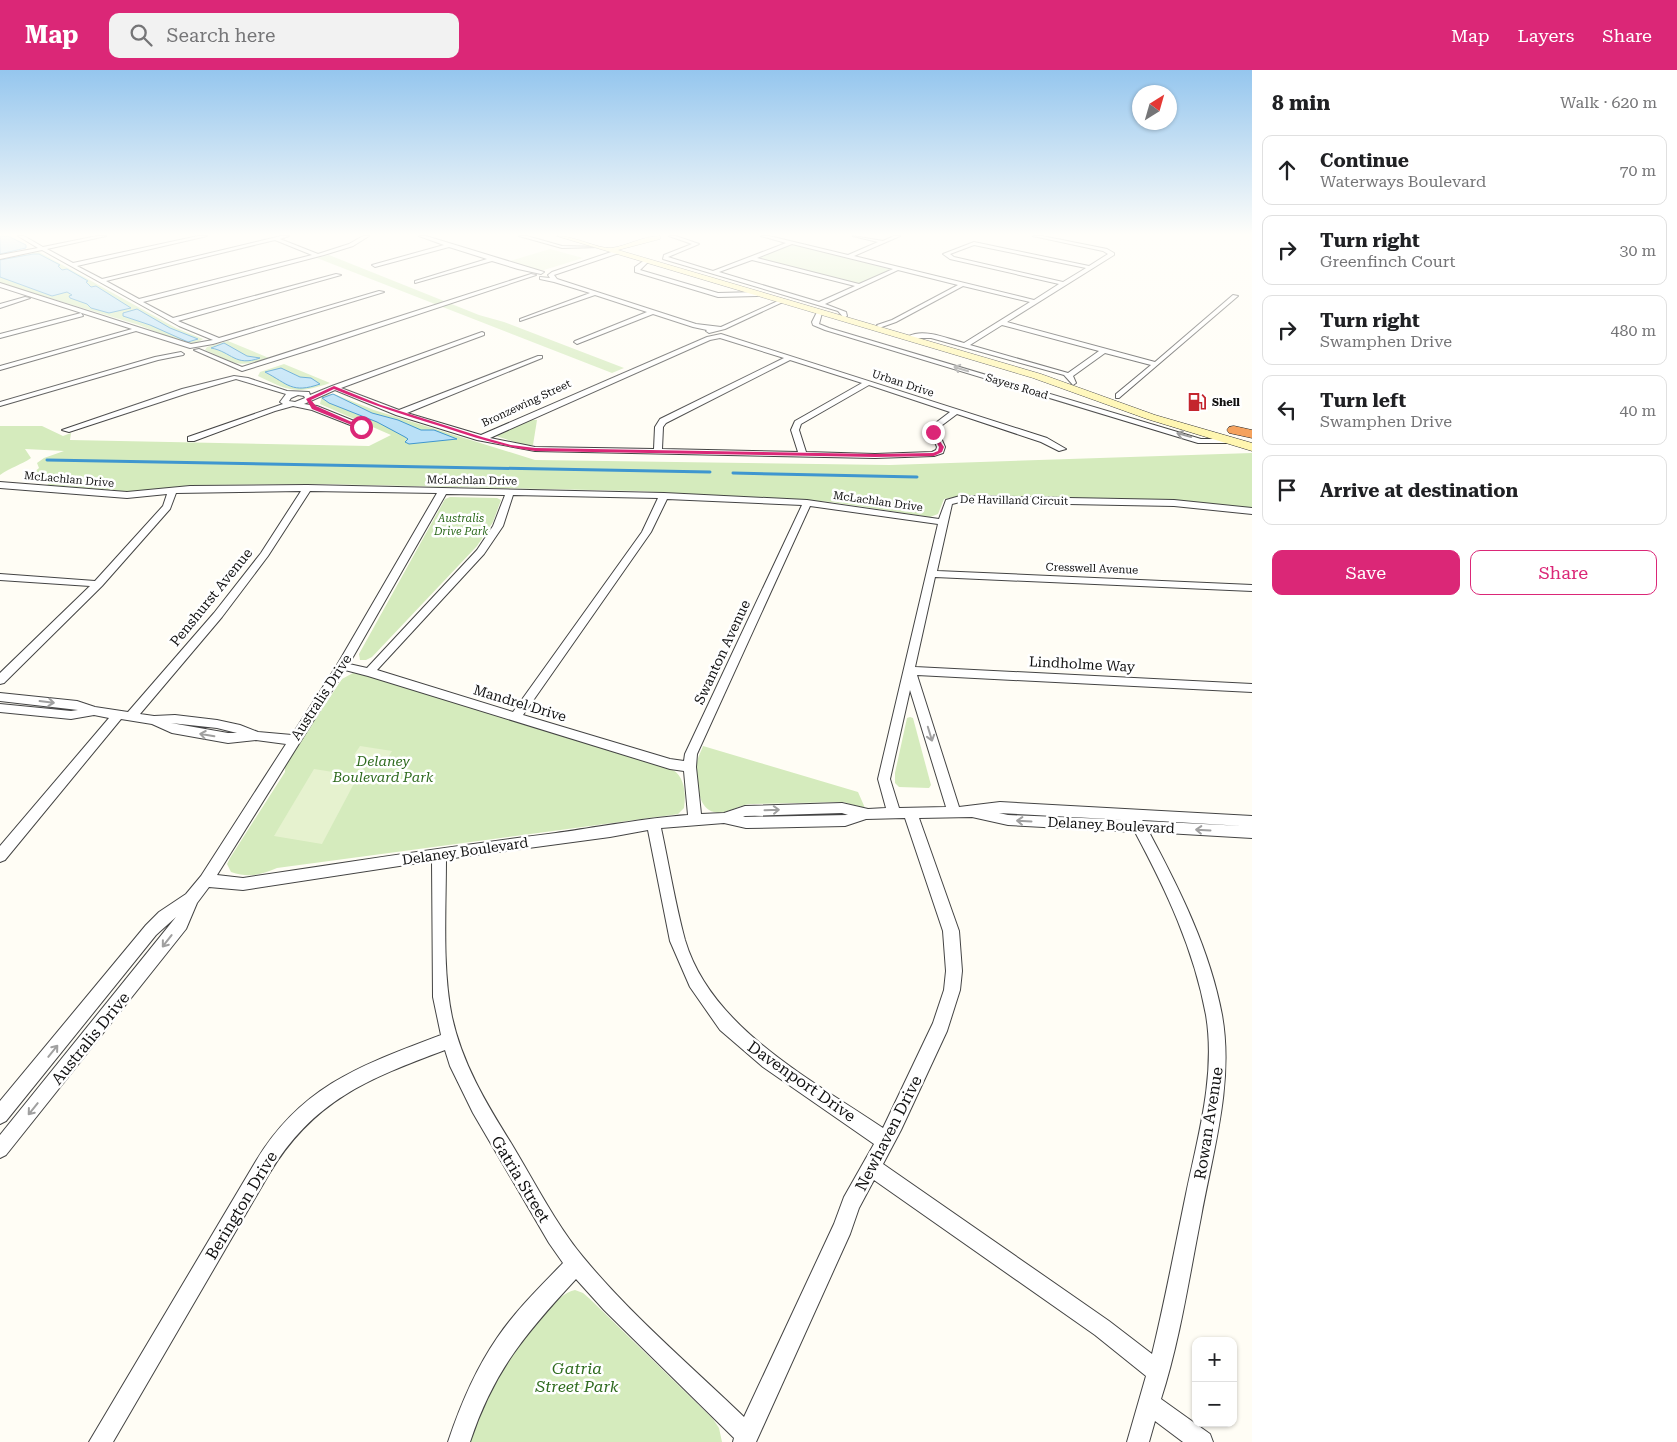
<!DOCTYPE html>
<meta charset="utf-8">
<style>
:root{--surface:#fff;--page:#f2f2f2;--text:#202124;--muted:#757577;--line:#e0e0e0;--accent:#db2777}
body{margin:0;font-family:"Roboto Serif",serif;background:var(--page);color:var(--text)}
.controls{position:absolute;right:15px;bottom:15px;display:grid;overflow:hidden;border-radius:10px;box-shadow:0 1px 4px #0004}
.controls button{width:45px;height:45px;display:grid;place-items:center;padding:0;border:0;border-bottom:1px solid var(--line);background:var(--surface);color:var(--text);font:25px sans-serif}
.compass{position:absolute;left:1132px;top:15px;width:45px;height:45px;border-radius:50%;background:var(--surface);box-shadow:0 1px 4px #0004;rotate:37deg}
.stop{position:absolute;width:15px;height:15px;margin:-11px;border:4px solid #db2777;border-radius:50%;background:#fff}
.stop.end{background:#db2777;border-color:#fff;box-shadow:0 1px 5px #0008}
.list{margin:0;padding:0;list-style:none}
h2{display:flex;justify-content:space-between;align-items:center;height:65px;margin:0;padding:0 20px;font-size:21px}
h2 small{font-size:16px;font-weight:400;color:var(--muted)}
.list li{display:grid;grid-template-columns:32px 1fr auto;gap:15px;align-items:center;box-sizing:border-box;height:70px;margin:0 10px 10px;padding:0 10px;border:1px solid var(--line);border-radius:10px}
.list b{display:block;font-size:19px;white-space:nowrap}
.list p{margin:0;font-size:16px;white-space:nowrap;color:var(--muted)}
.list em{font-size:16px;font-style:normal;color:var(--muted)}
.actions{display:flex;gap:10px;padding:15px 20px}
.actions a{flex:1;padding:11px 0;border:1px solid var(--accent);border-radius:10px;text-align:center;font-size:18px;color:var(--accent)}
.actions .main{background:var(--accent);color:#fff}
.icon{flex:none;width:28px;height:28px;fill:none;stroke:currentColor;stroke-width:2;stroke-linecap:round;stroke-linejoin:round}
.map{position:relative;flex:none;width:1252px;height:1372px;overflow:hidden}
header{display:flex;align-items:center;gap:30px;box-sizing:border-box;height:70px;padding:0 25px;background:var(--accent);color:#fff}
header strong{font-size:24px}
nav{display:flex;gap:28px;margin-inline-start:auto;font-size:18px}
.search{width:350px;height:45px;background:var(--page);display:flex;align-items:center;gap:12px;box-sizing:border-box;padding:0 18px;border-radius:10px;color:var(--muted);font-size:19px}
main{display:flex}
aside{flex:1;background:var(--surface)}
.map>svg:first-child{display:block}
.green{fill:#d5ebbd}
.pitch{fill:#e6f2cf}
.water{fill:#b9e0f7;stroke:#3f96cf}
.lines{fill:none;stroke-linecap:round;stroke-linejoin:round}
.stream{stroke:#3f96cf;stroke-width:3}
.street-casing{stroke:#444;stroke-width:2}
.secondary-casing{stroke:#333;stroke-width:1}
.highway-casing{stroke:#222;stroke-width:1}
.street{fill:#fff;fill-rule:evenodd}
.secondary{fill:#fff6b0;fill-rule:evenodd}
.highway{fill:#f5a25d;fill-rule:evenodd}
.oneway{stroke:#a0a0a0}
.route{fill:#db2777}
.labels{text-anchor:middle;stroke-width:5;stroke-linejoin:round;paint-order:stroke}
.far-street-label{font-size:11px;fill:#111;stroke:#fff}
.far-poi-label{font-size:11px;font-weight:bold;fill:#111;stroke:#fff;text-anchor:start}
.far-park-label{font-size:11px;font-style:italic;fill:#2f6b1f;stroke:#fff}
.street-label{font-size:14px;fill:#111;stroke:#fff}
.park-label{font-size:14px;font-style:italic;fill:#2f6b1f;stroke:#fff}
.near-street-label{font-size:16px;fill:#111;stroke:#fff}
.near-park-label{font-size:16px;font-style:italic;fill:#2f6b1f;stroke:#fff}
</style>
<header>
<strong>Map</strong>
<div class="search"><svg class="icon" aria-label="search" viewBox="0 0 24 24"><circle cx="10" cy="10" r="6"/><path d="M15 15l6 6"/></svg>Search here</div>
<nav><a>Map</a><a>Layers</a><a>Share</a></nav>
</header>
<main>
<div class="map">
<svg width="1252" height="1372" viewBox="0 0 1252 1372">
<rect width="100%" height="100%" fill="#fffdf5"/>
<g class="green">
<path d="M 790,175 L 798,175 L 892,200 L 864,214 L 858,214 L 759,188 Z"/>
<path d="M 39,182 L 176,258 L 203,269 L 197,273 L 183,273 L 139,255 L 0,213 L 0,190 Z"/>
<path d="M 329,185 L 479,245 L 504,252 L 624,298 L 612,303 L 317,188 Z"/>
<path d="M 228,271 L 269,288 C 236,299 235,293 205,280 L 207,277 Z"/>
<path d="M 284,294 L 330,313 C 295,325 290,321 258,306 L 260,302 Z"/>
<path d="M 334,324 L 374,340 L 535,390 L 890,395 L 1252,383 L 1252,439 L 1120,429 L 955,427 L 944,429 L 938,444 L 930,447 L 831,432 L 638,421 L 321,414 L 192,415 L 133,422 L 47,415 L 54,409 L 27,408 L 39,398 L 37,393 L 44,388 L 64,381 L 25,379 L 31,388 C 21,395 11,397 0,405 L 0,356 L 42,356 L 63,366 L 71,363 L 70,370 L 369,376 L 391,365 L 320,334 L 322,325 Z"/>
<path d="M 524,350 L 537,350 L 533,375 L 524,375 L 493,365 Z"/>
<path d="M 450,427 L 497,428 L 501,430 L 493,452 L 477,476 L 372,587 L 366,590 L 360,590 L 359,584 L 445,429 Z"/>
<path d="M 353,603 L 361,604 L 673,700 C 685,707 686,725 684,738 L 678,744 L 672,745 L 277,798 C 260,805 249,808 231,802 L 227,794 L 230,788 L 285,702 L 285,694 L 342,609 Z"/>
<path d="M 910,647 L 913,648 L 931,715 L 929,718 L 899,717 L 895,713 L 895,703 L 907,648 Z"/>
<path d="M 703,676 L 858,722 L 865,738 L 843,732 L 751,734 C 737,735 728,745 714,742 C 697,739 696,708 697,694 C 697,688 701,682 703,676 Z"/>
<path d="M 575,1220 L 583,1223 L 590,1229 L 713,1349 L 719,1358 L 722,1372 L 469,1372 C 476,1353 483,1332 493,1315 C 506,1292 550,1224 575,1220 Z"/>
</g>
<g class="pitch">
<path d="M 550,179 L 583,188 L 544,200 L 537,200 L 510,191 Z"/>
<path d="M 360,676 L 392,681 L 386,691 L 354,685 Z"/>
<path d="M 314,699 L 358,706 L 322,774 L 274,766 Z"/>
</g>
<g class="water">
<path d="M 0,166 L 8,166 L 26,175 L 26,178 L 0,184 Z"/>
<path d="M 33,184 L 39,184 L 60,195 L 58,196 L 62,200 L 67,199 L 88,211 L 86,212 L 91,217 L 96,216 L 131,238 L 109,243 L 91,238 L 87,234 L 70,228 L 69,226 L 72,225 L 67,222 L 52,226 L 0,207 L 0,190 Z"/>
<path d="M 137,239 L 170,258 L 198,269 L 188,272 L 150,255 L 123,246 L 123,243 Z"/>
<path d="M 224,273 L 247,286 L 260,288 C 235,297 232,282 211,278 Z"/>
<path d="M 281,298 L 300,307 L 311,308 L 320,314 C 292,324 288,314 265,302 Z"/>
<path d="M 333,324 L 372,343 L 398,350 L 421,360 L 434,360 L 457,369 L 409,374 L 405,372 L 408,369 L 405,367 L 377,352 L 329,333 L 322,328 Z"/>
</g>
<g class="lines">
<g class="stream">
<path d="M 47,390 L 710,402"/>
<path d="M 733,403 L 917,407"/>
</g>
<g class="street-casing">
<g id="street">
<path d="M 18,166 L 24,166 L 43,177 L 97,166 L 106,166 L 47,179 L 73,193 L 198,166 L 207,166 L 77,196 L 102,209 L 281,166 L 289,166 L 280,169 L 318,184 L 349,174 L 363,166 L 369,166 L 353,176 L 324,185 L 143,232 L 173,248 L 336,204 L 341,205 L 178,251 L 219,268 L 379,221 L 384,222 L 213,274 L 190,278 L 136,261 L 0,300 L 0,296 L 132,259 L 0,217 L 0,213 L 191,274 L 213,270 L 179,256 L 42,180 L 0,189 L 0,185 L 38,178 ZM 275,170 L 312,185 L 139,229 L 106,211 Z"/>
<path d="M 419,166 L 426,166 L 544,202 L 541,204 L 518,199 L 492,191 L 415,213 L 415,211 L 487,189 L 449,177 L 375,197 L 372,195 L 444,175 Z"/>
<path d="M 519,166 L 527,166 L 562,176 L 599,177 L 562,178 Z"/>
<path d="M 669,166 L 676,166 L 699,174 L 668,187 L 713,201 L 786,173 L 761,166 L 769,166 L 848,185 L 878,172 L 853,166 L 883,171 L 894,166 L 900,166 L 854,186 L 1034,230 L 1059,214 L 950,189 L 943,184 L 974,172 L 1089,196 L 1108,184 L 1103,181 L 1033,166 L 1042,166 L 1107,179 L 1114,183 L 1114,185 L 1007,252 L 1155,292 L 1233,225 L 1238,226 L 1119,328 L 1116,328 L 1116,324 L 1151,295 L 1105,283 L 1073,306 L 1076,313 L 1073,315 L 1064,305 L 931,268 L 912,268 L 909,266 C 924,258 949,269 964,273 L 1030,232 L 963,216 L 896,252 L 879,258 L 877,255 L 892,250 L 958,215 L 898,200 L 825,234 L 846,242 L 847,246 L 844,248 L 838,241 L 663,189 L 664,185 L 692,174 ZM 792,174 L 893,199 L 859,214 L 757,188 ZM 974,175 L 1086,198 L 1063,212 L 954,187 L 950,184 ZM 752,190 L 855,216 L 819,232 L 719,202 ZM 1002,255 L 1099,281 L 1068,303 L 970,275 Z"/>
<path d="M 617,180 L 619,183 L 554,205 L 557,209 L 696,254 L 721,257 L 780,230 L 785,231 L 725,259 L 709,263 L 706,261 L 707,260 L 693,257 L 653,244 L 577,274 L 574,272 L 575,271 L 647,242 L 595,225 L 520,251 L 520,249 L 590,223 L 554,212 L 540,209 L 540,207 L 550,208 L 548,205 L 552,202 Z"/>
<path d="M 646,189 L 649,191 L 640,200 L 718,223 L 757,222 L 760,224 L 757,226 L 718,227 L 635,202 L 635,197 Z"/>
<path d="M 531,204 L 536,205 L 319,277 L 242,301 L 194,280 L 199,279 L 242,297 Z"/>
<path d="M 25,227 L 30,228 L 0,238 L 0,234 Z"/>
<path d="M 817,242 L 822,243 L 819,254 L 829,258 L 1201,369 L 1232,369 L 1236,371 L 1232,373 L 1198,373 L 825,260 L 813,255 L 812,252 Z"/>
<path d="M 81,243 L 83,246 L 0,268 L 0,264 Z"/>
<path d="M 482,262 L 484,263 L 484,265 L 341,318 L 399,340 L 538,286 L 542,286 L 542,288 L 407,343 L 481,365 L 707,267 L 721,264 L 1047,368 L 1066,379 L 1059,381 L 1041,372 L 957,344 L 937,359 L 945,377 L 943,383 L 934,386 L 875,388 L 535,381 L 477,370 L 396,345 L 335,320 L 304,334 L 317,336 L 364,355 L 367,361 L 366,363 L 360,363 L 358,358 L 312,340 L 293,336 L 275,341 L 194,371 L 188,371 L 188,367 L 283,334 L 280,332 L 286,324 L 236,309 L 188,323 L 69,362 L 62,360 L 182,319 L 234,306 L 248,308 L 287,321 L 309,322 L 310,325 L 332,316 ZM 720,268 L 784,288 L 660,349 L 655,357 L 654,379 L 535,377 L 490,368 L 710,270 ZM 790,290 L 862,313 L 795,351 L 791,360 L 798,382 L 662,379 L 663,357 L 666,353 ZM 869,315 L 950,342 L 929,358 L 937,377 L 936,380 L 932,382 L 875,384 L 806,382 L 799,360 L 801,354 ZM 298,325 L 304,326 L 305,328 L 295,332 L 289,331 L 291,328 Z"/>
<path d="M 181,282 L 184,284 L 183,285 L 158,290 L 0,336 L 0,332 L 155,287 Z"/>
<path d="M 0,412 L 127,422 L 190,416 L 307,415 L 664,423 L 807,430 L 939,449 L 946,430 L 960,426 L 1174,430 L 1252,438 L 1252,444 L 1174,436 L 960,432 L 952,434 L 937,501 L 1252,515 L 1252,521 L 935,507 L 915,597 L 1252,614 L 1252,622 L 917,605 L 959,737 L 1000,732 L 1252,746 L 1252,768 L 1149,762 C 1180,820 1210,880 1222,945 C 1234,1012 1213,1081 1201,1147 C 1189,1208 1180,1270 1161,1329 L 1210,1364 L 1213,1372 L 1183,1372 L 1155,1351 L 1149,1372 L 1127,1372 L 1146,1306 L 1095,1265 L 874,1110 L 859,1138 L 850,1164 L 756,1372 L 733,1372 L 734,1368 L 604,1240 L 576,1209 C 526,1263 494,1300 470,1372 L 448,1372 C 460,1336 475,1300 497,1268 C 516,1240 540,1217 563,1193 L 549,1173 L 473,1043 L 450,996 L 445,980 C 368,1009 313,1030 269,1104 L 113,1372 L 89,1372 L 256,1091 C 302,1015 362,995 441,965 L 433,927 L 432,791 L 243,820 L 209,817 L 197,833 L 186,859 L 6,1085 L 0,1088 L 0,1065 L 176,847 L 156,865 L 6,1051 L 0,1054 L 0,1031 L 146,855 L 159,842 L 186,824 L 201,806 L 286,674 L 256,670 L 228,673 L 172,663 L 152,654 L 121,649 L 5,790 L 0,792 L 0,776 L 109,648 L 94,645 L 71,649 L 0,642 L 0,634 L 71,641 L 78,640 L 0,631 L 0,623 L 77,631 L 95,637 L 128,642 L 214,543 L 261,483 L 301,421 L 176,423 L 170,439 L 102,516 L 4,613 L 0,614 L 0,603 L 90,516 L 0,510 L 0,504 L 95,511 L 163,436 L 167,424 L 127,428 L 0,418 ZM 310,421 L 437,423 L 337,595 L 292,665 L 258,662 L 240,655 L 217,650 L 175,645 L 154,646 L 140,644 L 222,547 L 268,486 ZM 446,424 L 505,425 L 493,456 L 477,480 L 367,598 L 349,594 ZM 513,425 L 658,428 L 642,462 L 513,642 L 377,600 L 484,484 L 503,456 ZM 667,429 L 802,435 L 685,684 L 684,691 L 670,689 L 523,645 L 651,462 ZM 810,436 L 938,454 L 878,709 L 886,738 L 868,739 L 842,733 L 745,736 L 724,743 L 701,744 L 696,697 L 697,684 ZM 345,600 L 368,606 L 670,699 L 684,701 L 688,745 C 644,748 600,757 556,763 C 451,776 347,792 243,808 L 217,805 ZM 910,620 L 946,737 L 899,738 L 890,709 ZM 171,653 L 217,658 L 237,663 L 228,663 ZM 842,743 L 848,745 L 743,747 L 745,746 ZM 999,743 L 1128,750 L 1129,750 L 1008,745 ZM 972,747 L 1008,755 L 1135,762 C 1166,820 1194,879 1206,945 C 1216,1005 1198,1066 1186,1124 C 1175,1177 1165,1231 1152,1284 L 1109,1251 L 883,1094 L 901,1060 L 947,961 L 960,920 L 962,901 L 959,861 L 919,748 ZM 905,748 L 943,861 L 946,901 L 944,920 L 933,953 L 883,1058 C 812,1010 711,958 685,870 C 675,833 669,795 661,758 L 724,753 L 746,758 L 845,756 L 866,749 ZM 1142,750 L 1243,756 L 1143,751 ZM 648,760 L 670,871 L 690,917 L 720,960 L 763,997 L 874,1074 L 844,1127 L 834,1154 L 744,1347 C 690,1295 631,1245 583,1187 C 555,1153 534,1111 511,1073 C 486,1033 462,993 452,947 C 442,899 446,838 446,789 L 610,767 Z"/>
</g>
</g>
<g class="secondary-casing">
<path id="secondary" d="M 557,166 C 575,166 598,179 611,178 C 627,176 643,166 660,166 L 660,169 L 618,180 L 1041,304 L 1155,345 L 1252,373 L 1252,381 L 1147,349 L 1033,308 Z"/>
</g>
<g class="highway-casing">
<path id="highway" d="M 1234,356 L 1252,360 L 1252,368 L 1229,363 L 1227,360 L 1229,357 Z"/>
</g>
<use href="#street" class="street"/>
<use href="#secondary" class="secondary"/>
<use href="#highway" class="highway"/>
</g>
<defs><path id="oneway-shaft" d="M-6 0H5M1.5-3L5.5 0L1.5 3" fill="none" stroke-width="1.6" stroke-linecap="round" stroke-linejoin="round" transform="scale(1.25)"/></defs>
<g class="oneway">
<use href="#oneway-shaft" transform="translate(961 299) rotate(-163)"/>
<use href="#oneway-shaft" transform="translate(1184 365) rotate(-164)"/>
<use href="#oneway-shaft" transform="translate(47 632) rotate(7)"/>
<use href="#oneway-shaft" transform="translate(930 664) rotate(73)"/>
<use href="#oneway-shaft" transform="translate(207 665) rotate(-171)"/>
<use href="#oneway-shaft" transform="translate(772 740) rotate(-2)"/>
<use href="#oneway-shaft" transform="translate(1024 751) rotate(-177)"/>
<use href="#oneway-shaft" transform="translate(1203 760) rotate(-177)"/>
<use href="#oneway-shaft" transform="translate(167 871) rotate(128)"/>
<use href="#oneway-shaft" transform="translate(53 981) rotate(-51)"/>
<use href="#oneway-shaft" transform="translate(33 1039) rotate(129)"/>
</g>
<linearGradient id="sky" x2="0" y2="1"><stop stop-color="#95c6ee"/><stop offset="0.46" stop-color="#fffefa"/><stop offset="1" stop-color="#fffefa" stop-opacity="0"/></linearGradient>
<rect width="1252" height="358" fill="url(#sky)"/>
<path class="route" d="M 334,316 L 381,335 L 482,367 L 511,375 L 535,378 L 875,384 L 933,383 L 938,381 L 939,377 L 931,362 L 933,361 L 944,377 L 942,382 L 934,386 L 875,387 L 535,381 C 503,377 473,367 443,357 C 406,346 370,334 334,319 L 311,330 L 316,336 L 363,357 L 359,358 L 312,339 L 306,329 Z"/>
<defs>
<g id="fuel-bare" transform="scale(1.5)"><path d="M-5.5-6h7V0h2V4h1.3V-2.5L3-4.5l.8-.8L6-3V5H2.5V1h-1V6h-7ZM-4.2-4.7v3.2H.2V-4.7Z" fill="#c4262e" stroke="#fff" stroke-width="2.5" paint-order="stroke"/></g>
</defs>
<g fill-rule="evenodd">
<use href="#fuel-bare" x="1197" y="332"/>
</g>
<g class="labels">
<g class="far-street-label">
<text transform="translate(903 313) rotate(18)" y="4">Urban Drive</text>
<text transform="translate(1017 316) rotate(17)" y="4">Sayers Road</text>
<text transform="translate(526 333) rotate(-25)" y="4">Bronzewing Street</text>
<text transform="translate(69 409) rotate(5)" y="4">McLachlan Drive</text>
<text transform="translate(472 410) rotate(1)" y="4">McLachlan Drive</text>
<text transform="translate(1014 430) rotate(1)" y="4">De Havilland Circuit</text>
<text transform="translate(878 431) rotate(8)" y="4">McLachlan Drive</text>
<text transform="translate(1092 498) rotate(2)" y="4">Cresswell Avenue</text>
</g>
<g class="far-poi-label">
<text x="1212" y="336">Shell</text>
</g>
<g class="far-park-label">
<text x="461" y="452">Australis<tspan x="461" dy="13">Drive Park</tspan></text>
</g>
<g class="street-label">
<text transform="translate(211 527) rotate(-51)" y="5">Penshurst Avenue</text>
<text transform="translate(722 582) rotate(-65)" y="5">Swanton Avenue</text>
<text transform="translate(1082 594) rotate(3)" y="5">Lindholme Way</text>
<text transform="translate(321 627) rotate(-57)" y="5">Australis Drive</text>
<text transform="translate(520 633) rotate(17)" y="5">Mandrel Drive</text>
<text transform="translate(1111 755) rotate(3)" y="5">Delaney Boulevard</text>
<text transform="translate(465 781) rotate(-8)" y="5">Delaney Boulevard</text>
</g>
<g class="park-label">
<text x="383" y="696">Delaney<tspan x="383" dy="16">Boulevard Park</tspan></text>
</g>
<g class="near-street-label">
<text transform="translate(90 968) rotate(-51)" y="6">Australis Drive</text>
<text transform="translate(802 1011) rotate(35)" y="6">Davenport Drive</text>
<text transform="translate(1208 1053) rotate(-81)" y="6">Rowan Avenue</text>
<text transform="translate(888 1063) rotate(-63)" y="6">Newhaven Drive</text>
<text transform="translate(521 1109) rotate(59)" y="6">Gatria Street</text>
<text transform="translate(241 1135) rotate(-59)" y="6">Berington Drive</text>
</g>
<g class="near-park-label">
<text x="577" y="1304">Gatria<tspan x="577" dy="18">Street Park</tspan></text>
</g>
</g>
</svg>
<div class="controls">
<button>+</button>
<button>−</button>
</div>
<svg class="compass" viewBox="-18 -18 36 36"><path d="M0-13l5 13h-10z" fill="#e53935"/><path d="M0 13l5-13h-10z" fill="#757577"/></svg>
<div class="stop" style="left:361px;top:357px"></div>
<div class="stop end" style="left:933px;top:362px"></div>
</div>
<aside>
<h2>8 min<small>Walk · 620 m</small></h2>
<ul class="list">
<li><svg class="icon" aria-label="ahead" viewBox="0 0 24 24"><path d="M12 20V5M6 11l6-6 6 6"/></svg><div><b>Continue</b><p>Waterways Boulevard</p></div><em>70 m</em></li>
<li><svg class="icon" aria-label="right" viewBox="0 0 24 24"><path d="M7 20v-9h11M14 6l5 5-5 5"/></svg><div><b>Turn right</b><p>Greenfinch Court</p></div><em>30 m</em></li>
<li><svg class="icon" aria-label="right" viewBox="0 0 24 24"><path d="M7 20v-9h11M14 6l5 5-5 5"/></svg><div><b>Turn right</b><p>Swamphen Drive</p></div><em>480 m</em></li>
<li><svg class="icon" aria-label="left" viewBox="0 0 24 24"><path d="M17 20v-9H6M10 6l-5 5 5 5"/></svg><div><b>Turn left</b><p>Swamphen Drive</p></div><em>40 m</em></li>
<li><svg class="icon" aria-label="arrive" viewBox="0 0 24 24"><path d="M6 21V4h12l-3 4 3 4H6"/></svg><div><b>Arrive at destination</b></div></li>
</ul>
<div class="actions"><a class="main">Save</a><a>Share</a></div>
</aside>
</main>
